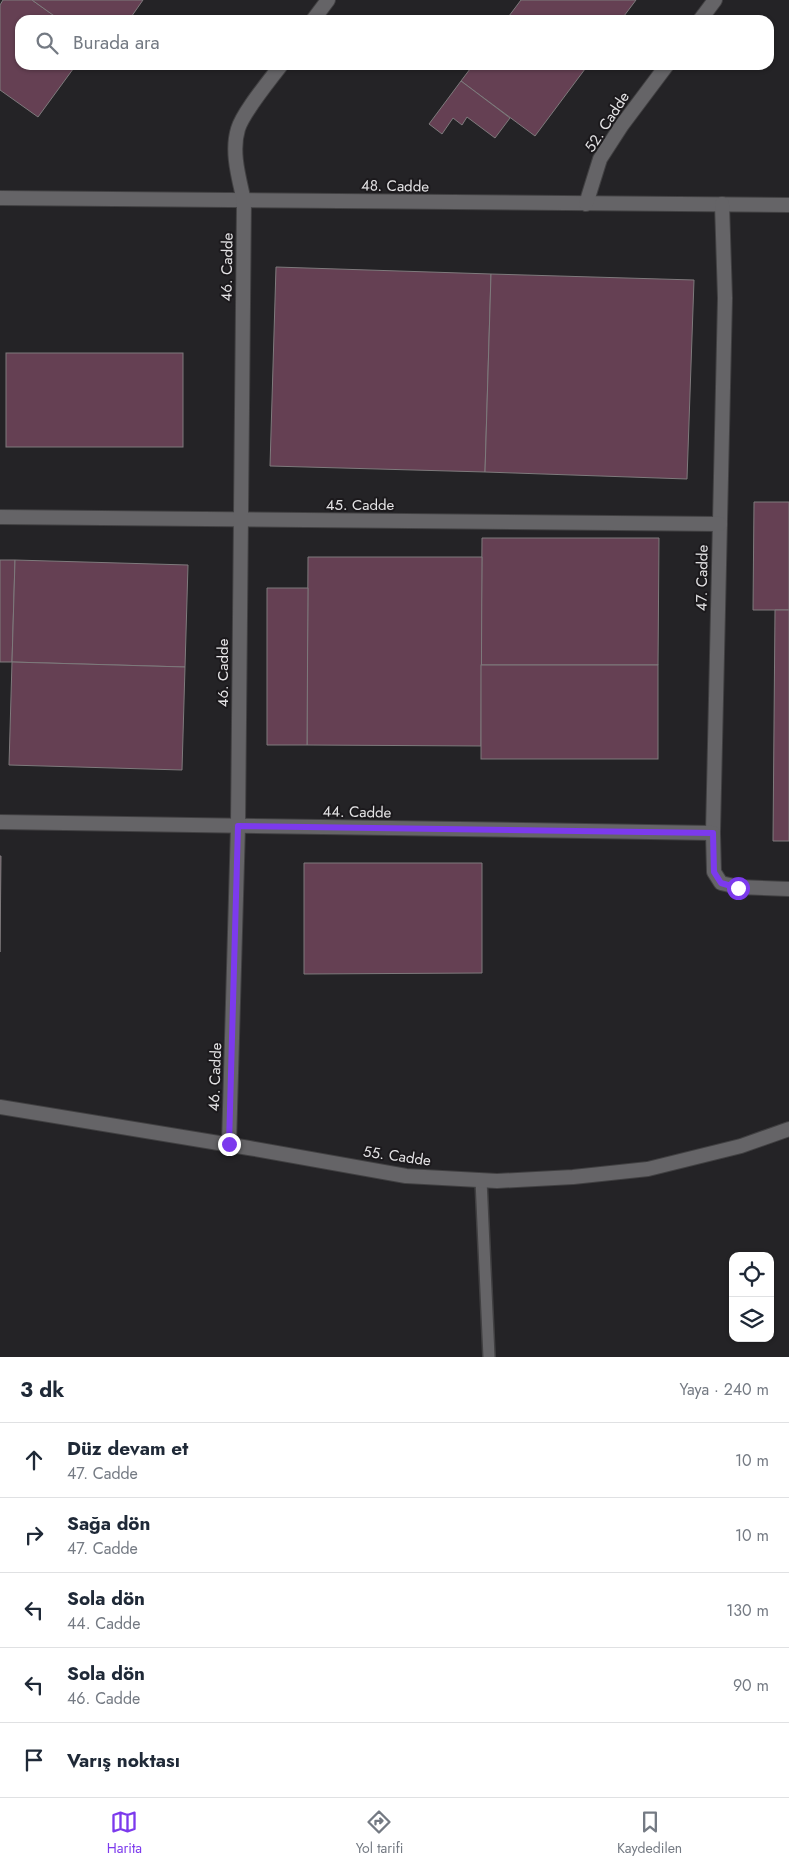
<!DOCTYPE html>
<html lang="tr">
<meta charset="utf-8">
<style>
:root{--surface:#fff;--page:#f6f6f7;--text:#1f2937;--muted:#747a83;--line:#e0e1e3;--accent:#7c3aed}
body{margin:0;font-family:Jost,sans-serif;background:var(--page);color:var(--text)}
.controls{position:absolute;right:15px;bottom:15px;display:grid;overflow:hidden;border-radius:10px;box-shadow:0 1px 4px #0004}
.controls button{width:45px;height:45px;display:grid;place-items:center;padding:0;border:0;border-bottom:1px solid var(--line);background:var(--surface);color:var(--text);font:25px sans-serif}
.stop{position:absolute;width:15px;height:15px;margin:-11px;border:4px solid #7c3aed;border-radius:50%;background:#fff}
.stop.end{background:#7c3aed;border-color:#fff;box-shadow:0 1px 5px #0008}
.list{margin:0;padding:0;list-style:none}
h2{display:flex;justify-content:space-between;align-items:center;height:65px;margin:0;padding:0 20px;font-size:21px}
h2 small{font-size:16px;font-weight:400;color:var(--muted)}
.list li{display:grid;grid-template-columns:32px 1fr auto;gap:15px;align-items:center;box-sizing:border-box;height:75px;padding:0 20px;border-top:1px solid var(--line)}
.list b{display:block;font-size:19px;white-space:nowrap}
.list p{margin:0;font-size:16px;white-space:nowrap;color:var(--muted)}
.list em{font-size:16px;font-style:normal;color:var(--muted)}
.icon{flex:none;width:28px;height:28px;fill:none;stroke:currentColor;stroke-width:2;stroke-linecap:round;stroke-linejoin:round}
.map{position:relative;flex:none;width:789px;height:1357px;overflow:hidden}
.search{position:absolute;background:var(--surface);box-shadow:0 1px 4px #0004;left:15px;right:15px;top:15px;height:55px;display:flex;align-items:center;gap:12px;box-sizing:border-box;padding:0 18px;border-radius:15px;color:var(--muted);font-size:19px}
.sheet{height:440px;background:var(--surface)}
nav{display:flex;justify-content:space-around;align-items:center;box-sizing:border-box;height:70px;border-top:1px solid var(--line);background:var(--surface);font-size:14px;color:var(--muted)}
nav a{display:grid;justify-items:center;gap:2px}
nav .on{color:var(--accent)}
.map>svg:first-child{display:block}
.building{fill:#654053;stroke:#7e7a7c}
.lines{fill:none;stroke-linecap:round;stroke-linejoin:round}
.service-casing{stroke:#414042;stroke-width:14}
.minor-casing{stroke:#414042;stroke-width:16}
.service{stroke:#656467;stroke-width:11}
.minor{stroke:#656467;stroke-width:14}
.route{stroke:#7c3aed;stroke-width:6}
.labels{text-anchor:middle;stroke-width:4;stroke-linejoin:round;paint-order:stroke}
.street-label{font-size:15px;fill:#e4e3e5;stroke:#1b191c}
</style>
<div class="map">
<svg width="789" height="1357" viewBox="0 0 789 1357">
<rect width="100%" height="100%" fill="#242326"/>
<g class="building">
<path d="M 3,0 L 32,0 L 60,20 L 20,20 L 20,65 L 76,65 L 38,117 L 0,90 L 0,5 Z"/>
<path d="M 32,0 L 143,0 L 129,20 L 60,20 Z"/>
<path d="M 521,0 L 636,0 L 621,20 L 506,20 Z"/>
<path d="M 473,65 L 588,65 L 535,136 L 461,81 Z"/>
<path d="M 461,81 L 510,118 L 495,138 L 467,117 L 462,125 L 453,118 L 442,134 L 429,124 Z"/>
<path d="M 276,267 L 491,274 L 485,472 L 270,466 Z"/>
<path d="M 491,274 L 694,280 L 687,479 L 485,472 Z"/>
<rect x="6" y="353" width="177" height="94"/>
<path d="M 754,502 L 789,502 L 789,610 L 753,610 Z"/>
<path d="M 482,538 L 659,538 L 658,665 L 481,665 Z"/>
<path d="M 308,557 L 482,557 L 481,746 L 307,745 Z"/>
<path d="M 0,560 L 15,560 L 12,662 L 0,662 Z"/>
<path d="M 15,560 L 188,565 L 185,667 L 12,662 Z"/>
<path d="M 267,588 L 308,588 L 307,745 L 267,745 Z"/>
<path d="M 775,610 L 789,610 L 789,841 L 773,841 Z"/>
<path d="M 12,662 L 185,667 L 182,770 L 9,765 Z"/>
<rect x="481" y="665" width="177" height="94"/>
<path d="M 0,856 L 1,856 L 0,952 Z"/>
<path d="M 304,863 L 482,863 L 482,973 L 304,974 Z"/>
</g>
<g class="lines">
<g class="service-casing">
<path id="service" d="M 481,1180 L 489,1357"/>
</g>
<g class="minor-casing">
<g id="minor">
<path d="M 313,20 L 328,0"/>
<path d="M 700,20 L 715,0"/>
<path d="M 0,198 L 789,205"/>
<path d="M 586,204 L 600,159 L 622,125 L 667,65"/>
<path d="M 722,204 L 725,298 L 713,833 L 714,872 L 721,883 L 738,887 L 789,889"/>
<path d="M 0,517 L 720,524"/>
<path d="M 0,822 L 713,833"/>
<path d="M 0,1107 L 249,1148 L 406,1176 L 497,1181 L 573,1177 L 648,1169 L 741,1146 L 789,1129"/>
<path d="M 229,1144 L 238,826 L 244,201 C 239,178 231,152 238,129 C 243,112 270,80 281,65"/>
</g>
</g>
<use href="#service" class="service"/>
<use href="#minor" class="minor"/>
</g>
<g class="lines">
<path class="route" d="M 229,1144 L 238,826 L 713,833 L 714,872 L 721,883 L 738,888"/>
</g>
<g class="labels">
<g class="street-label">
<text transform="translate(607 122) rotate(-57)" y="5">52. Cadde</text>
<text transform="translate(395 186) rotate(1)" y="5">48. Cadde</text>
<text transform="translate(227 267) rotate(-89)" y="5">46. Cadde</text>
<text x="360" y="510">45. Cadde</text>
<text transform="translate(702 578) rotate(-89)" y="5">47. Cadde</text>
<text transform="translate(223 673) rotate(-90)" y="5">46. Cadde</text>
<text transform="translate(357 812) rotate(1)" y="5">44. Cadde</text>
<text transform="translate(215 1077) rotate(-88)" y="5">46. Cadde</text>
<text transform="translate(397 1156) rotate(8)" y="5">55. Cadde</text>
</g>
</g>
</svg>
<div class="controls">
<button><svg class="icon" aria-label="locate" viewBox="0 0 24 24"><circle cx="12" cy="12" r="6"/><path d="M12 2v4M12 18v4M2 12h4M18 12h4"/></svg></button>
<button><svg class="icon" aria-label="layers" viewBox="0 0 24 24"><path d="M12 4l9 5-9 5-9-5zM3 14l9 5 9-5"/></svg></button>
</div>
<div class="stop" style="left:738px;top:888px"></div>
<div class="stop end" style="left:229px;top:1144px"></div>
<div class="search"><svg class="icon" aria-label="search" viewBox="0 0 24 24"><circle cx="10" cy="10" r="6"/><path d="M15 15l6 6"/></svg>Burada ara</div>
</div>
<section class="sheet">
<h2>3 dk<small>Yaya · 240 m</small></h2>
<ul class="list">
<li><svg class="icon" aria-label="ahead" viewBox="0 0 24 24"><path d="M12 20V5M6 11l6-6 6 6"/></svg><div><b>Düz devam et</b><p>47. Cadde</p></div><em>10 m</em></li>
<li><svg class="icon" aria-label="right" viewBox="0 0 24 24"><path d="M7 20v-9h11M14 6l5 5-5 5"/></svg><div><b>Sağa dön</b><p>47. Cadde</p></div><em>10 m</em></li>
<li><svg class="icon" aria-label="left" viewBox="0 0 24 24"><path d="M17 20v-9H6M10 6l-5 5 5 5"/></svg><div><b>Sola dön</b><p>44. Cadde</p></div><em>130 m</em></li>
<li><svg class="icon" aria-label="left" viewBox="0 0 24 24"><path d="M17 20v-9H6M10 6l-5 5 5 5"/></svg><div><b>Sola dön</b><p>46. Cadde</p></div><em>90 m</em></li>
<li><svg class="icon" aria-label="arrive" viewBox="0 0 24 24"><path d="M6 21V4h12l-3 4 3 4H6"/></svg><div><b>Varış noktası</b></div></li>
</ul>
</section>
<nav>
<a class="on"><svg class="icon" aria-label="map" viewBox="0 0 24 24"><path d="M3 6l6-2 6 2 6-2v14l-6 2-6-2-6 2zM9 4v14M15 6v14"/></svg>Harita</a>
<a><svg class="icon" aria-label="directions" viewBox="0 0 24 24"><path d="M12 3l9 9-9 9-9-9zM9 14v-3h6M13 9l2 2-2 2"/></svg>Yol tarifi</a>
<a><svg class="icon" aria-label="saved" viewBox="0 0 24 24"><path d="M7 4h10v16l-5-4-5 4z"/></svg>Kaydedilen</a>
</nav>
